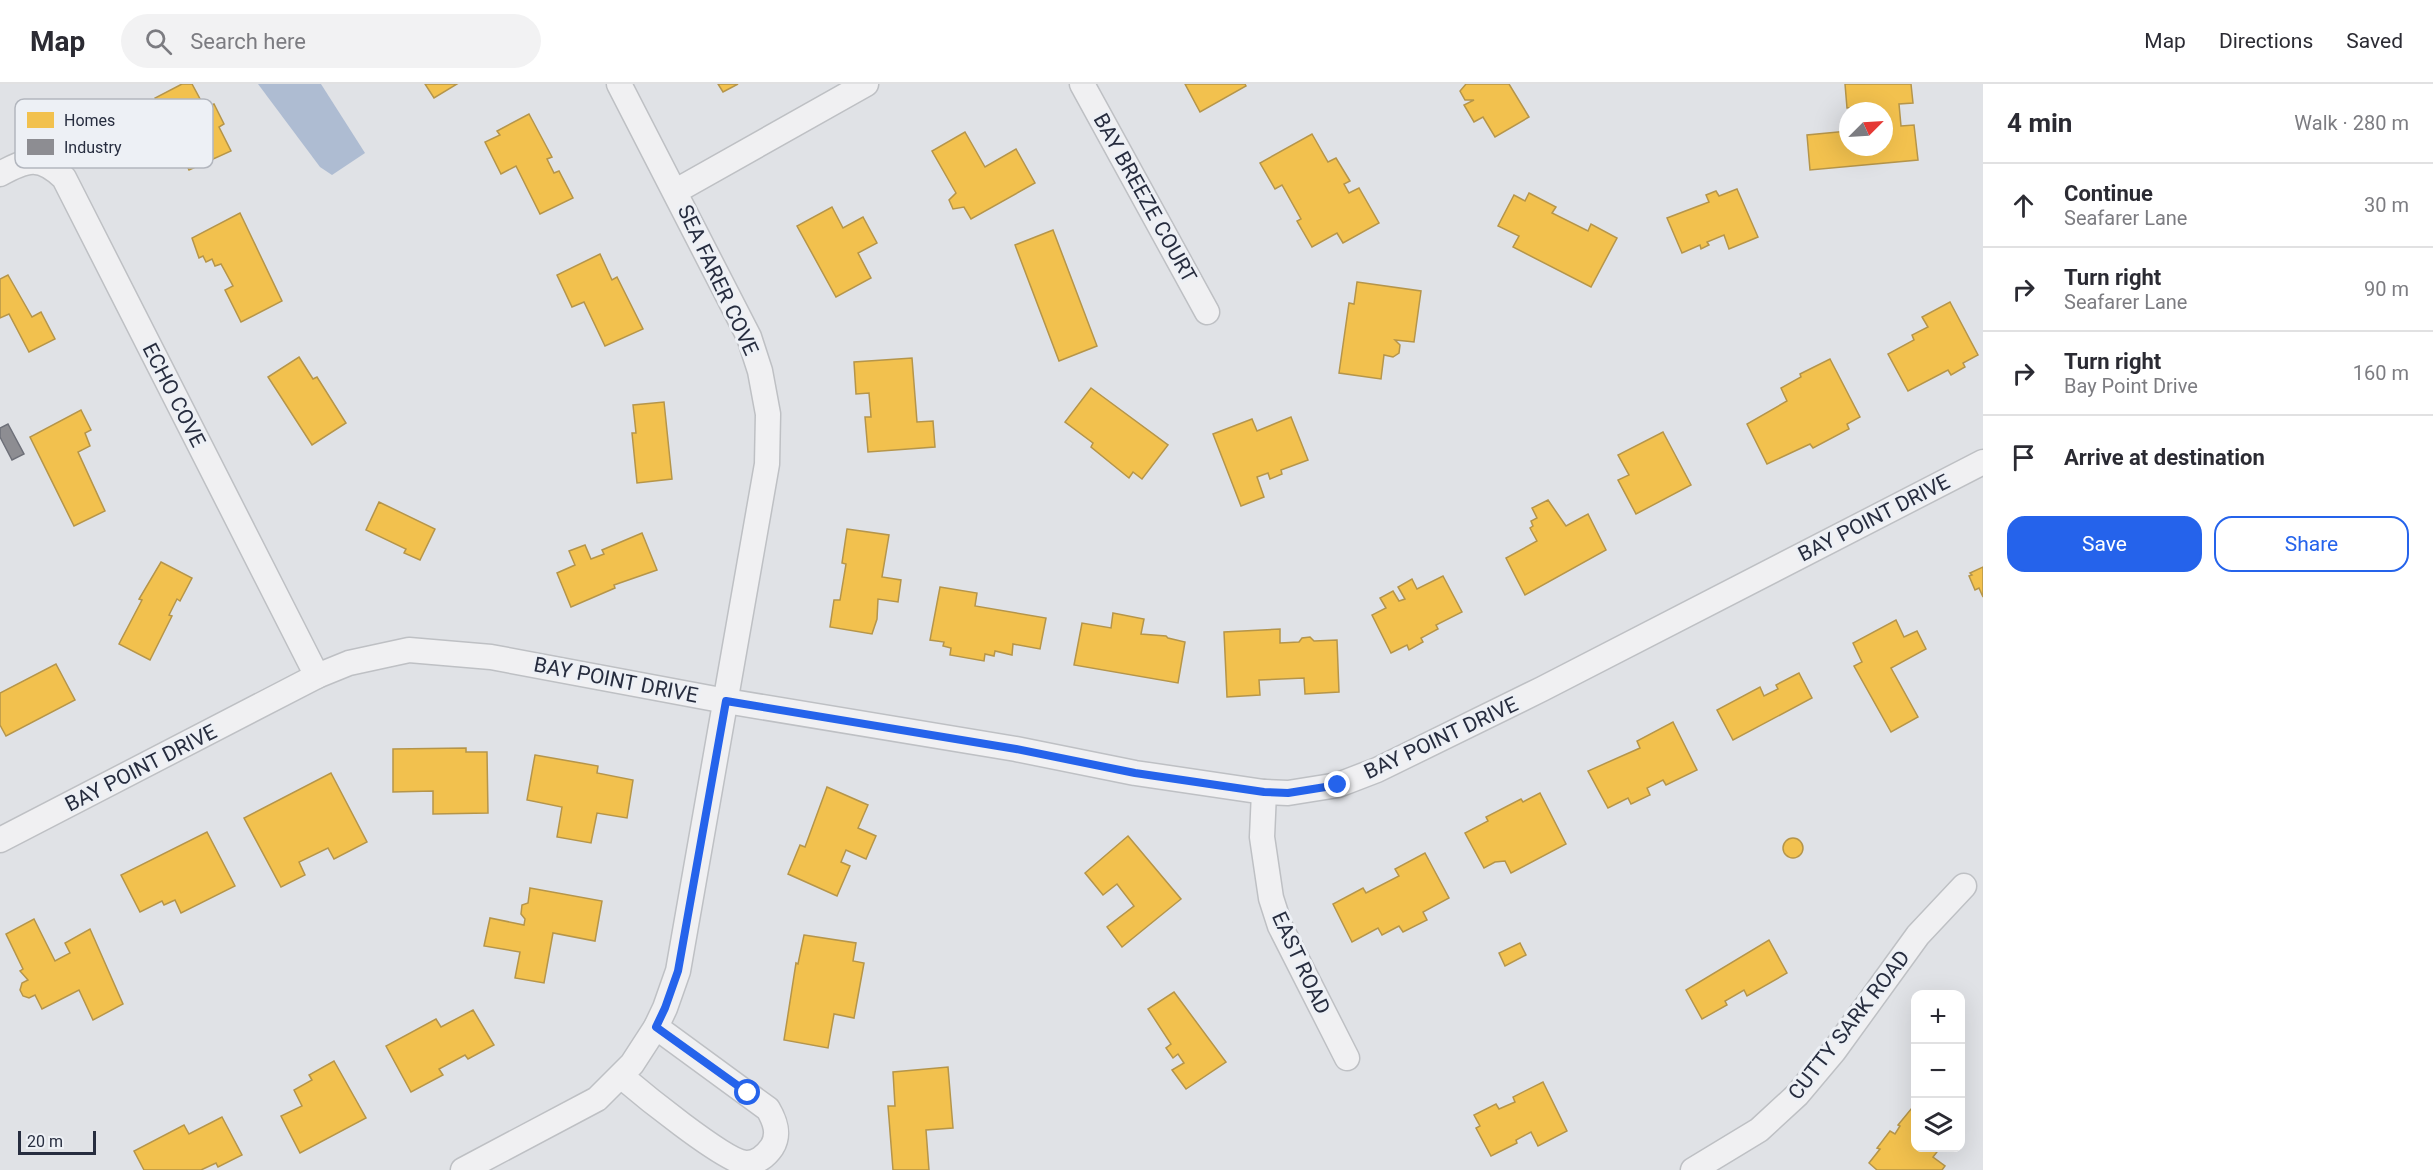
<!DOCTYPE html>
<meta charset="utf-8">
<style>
:root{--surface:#fff;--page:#f2f2f3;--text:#2b2b33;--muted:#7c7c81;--line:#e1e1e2;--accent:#2563eb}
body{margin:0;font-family:Roboto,sans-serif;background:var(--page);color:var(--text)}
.controls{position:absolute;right:18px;bottom:18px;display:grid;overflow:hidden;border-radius:12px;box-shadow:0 6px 24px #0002}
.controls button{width:54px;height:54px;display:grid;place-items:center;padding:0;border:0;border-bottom:2px solid var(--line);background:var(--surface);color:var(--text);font:30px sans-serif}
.compass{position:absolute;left:1839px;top:18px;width:54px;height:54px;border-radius:50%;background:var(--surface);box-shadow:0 6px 24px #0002;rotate:66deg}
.scale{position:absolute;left:18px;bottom:15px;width:78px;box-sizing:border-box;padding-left:6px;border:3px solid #272d3f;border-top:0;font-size:16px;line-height:21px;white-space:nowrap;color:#272d3f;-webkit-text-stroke:4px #edf0f5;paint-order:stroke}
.stop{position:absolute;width:18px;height:18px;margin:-14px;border:4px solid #2563eb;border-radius:50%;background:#fff}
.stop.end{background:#2563eb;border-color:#fff;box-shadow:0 2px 6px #0008}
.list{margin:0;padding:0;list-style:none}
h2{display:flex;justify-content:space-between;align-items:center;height:78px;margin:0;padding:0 24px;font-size:26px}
h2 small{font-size:20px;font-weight:400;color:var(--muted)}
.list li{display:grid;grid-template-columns:39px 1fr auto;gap:18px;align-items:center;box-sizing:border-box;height:84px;padding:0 24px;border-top:2px solid var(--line)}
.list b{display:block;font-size:22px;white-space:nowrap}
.list p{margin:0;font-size:20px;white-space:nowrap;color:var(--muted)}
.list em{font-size:20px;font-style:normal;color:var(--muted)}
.actions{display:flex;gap:12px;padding:18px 24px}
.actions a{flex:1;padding:14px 0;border:2px solid var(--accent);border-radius:18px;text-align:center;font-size:21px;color:var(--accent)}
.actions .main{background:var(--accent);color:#fff}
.icon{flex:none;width:33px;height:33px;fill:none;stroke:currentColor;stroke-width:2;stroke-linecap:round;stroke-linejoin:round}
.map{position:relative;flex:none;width:1983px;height:1086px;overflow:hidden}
header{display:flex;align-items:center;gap:36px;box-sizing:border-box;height:84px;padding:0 30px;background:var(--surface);border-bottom:2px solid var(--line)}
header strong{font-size:28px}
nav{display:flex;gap:33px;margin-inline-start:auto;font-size:21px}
.search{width:420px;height:54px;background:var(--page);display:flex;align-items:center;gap:15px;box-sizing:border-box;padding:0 21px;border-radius:33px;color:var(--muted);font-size:22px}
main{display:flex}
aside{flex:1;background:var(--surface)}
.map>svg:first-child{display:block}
.water{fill:#aebcd2}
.homes{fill:#f2c14e;stroke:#b5954a;stroke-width:1.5}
.industry{fill:#8d8d92;stroke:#6e7079;stroke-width:1.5}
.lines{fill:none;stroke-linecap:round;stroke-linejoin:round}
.minor-casing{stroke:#bec0c4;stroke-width:27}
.minor{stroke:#f0f0f2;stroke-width:24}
.route{stroke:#2563eb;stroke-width:8}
.labels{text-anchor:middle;stroke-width:6;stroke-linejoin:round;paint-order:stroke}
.street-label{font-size:21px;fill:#272d3f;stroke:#edf0f5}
.key{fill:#edf0f5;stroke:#b2b6be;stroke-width:1.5}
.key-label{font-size:16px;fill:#272d3f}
</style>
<header>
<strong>Map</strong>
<div class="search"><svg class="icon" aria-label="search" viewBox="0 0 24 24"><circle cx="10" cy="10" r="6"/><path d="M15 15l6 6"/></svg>Search here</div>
<nav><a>Map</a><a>Directions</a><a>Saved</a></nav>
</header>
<main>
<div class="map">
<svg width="1983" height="1086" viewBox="0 0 1983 1086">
<rect width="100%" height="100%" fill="#e0e2e6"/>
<path class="water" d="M 258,0 L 321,0 L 365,69 L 332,91 L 320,83 Z"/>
<g class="homes">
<path d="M 182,0 L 192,0 L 205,24 L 214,20 L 224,40 L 219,43 L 231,67 L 189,86 L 155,14 Z"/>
<path d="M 425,0 L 457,0 L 434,14 Z"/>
<path d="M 718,0 L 738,0 L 723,8 Z"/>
<path d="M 1185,0 L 1245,0 L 1246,2 L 1200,28 Z"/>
<path d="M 1466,0 L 1509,0 L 1529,33 L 1495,53 L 1483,33 L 1474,38 L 1464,21 L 1474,16 L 1465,16 L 1460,7 Z"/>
<path d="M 1845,0 L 1911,0 L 1913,19 L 1899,20 L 1901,42 L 1914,41 L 1918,76 L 1810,86 L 1807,51 L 1848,47 L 1848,63 L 1884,63 L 1884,27 L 1867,27 L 1866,22 L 1847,24 Z"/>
<path d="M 529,30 L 552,73 L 547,75 L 554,89 L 559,87 L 573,114 L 540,130 L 516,82 L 501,90 L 485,58 L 500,51 L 497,47 Z"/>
<path d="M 965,48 L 985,83 L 1016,65 L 1035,99 L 971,135 L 964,123 L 953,125 L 949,116 L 956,109 L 932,67 Z"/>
<path d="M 1312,50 L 1328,78 L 1336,74 L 1350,97 L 1344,100 L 1349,109 L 1359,104 L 1379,139 L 1343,159 L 1337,149 L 1312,163 L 1297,137 L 1301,135 L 1282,101 L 1275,105 L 1260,79 Z"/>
<path d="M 1737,105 L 1758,153 L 1729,165 L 1724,151 L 1707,158 L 1709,161 L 1701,165 L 1700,161 L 1682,169 L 1667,134 L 1709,118 L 1706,111 L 1716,107 L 1719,112 Z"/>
<path d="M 1529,109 L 1556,123 L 1552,129 L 1588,147 L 1591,140 L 1617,154 L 1591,203 L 1513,163 L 1519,152 L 1498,142 L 1514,111 L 1525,117 Z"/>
<path d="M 832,123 L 843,144 L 863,133 L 877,159 L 858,169 L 871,194 L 836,213 L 797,142 Z"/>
<path d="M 240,129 L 282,217 L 241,238 L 225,206 L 233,202 L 221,180 L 215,182 L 212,175 L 206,178 L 203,172 L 199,174 L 192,154 Z"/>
<path d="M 1053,146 L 1097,262 L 1059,277 L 1015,161 Z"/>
<path d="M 600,170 L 612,196 L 617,193 L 643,245 L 605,262 L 584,218 L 572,223 L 557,191 Z"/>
<path d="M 8,191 L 32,233 L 41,228 L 55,255 L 29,268 L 9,230 L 0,234 L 0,195 Z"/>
<path d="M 1357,198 L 1421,207 L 1414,258 L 1395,256 L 1400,261 L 1399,269 L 1393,273 L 1384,271 L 1381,295 L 1339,289 L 1349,219 L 1354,220 Z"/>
<path d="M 1950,218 L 1978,271 L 1963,279 L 1965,283 L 1951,291 L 1948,286 L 1908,307 L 1888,270 L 1914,256 L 1912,251 L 1928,243 L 1922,233 Z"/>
<path d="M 299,273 L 313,295 L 317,293 L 346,339 L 312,361 L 268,293 Z"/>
<path d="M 912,274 L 917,338 L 933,337 L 935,363 L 868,368 L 865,333 L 871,333 L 869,309 L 856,310 L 854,278 Z"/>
<path d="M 1830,275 L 1860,333 L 1847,340 L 1849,345 L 1813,364 L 1810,360 L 1767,380 L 1747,340 L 1787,317 L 1781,304 L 1801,293 L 1800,290 Z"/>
<path d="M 1091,304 L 1168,361 L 1142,395 L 1133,388 L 1129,394 L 1091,363 L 1093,359 L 1065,338 Z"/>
<path d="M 664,318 L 672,395 L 637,399 L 632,349 L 636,349 L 633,321 Z"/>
<path d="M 81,326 L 91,346 L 85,349 L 90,362 L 78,368 L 105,427 L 74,442 L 30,353 Z"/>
<path d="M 1291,333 L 1308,376 L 1281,386 L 1282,390 L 1270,395 L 1268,389 L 1257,393 L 1264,413 L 1241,422 L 1213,350 L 1252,335 L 1257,347 Z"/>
<path d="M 1663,348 L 1691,401 L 1636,430 L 1618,396 L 1629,391 L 1618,371 Z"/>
<path d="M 1548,416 L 1566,442 L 1588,430 L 1606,466 L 1525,511 L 1506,474 L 1537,457 L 1530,444 L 1533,442 L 1531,437 L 1537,434 L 1532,424 Z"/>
<path d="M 379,418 L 435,445 L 420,476 L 404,469 L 406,465 L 366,446 Z"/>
<path d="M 847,445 L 889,451 L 882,493 L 901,496 L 898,518 L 878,515 L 877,535 L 872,550 L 830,543 L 834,516 L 840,516 L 846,480 L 842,479 Z"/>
<path d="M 642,449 L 657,486 L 614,501 L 615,504 L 571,523 L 557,489 L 575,481 L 569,467 L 585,461 L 591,475 L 604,470 L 602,466 Z"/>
<path d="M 161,478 L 192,494 L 180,517 L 177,515 L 169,531 L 172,532 L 150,576 L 119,560 L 142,516 L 139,515 Z"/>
<path d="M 1983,483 L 1983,513 L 1979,504 L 1975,506 L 1969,492 L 1972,491 L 1970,489 Z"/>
<path d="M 1443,492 L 1462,528 L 1436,541 L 1438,545 L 1421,554 L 1423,558 L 1409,566 L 1407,561 L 1391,569 L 1372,531 L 1386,524 L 1380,514 L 1393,507 L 1399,517 L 1405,515 L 1398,503 L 1412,495 L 1417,505 Z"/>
<path d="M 940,503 L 977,509 L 975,522 L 1046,534 L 1040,565 L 1013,560 L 1012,571 L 995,567 L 994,572 L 985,570 L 984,577 L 950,571 L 951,564 L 943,562 L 944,558 L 930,556 Z"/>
<path d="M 1113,529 L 1144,535 L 1141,550 L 1166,552 L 1168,554 L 1185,558 L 1178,599 L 1074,581 L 1082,539 L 1111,544 Z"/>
<path d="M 1896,536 L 1904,553 L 1917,547 L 1926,565 L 1891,584 L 1918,633 L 1891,648 L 1854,582 L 1862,578 L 1853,559 Z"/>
<path d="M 1280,545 L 1280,559 L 1299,558 L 1302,554 L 1310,553 L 1314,557 L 1337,556 L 1339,608 L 1305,610 L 1304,594 L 1259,596 L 1260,611 L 1227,613 L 1224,548 Z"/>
<path d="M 56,580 L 75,616 L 6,652 L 0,641 L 0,609 Z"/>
<path d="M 1799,589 L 1812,614 L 1733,656 L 1717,626 L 1760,603 L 1764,612 L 1778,605 L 1776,601 Z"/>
<path d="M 1673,638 L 1697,686 L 1666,701 L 1663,696 L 1647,704 L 1650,711 L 1631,720 L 1628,714 L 1608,724 L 1588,687 L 1640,664 L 1637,657 Z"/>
<path d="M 466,664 L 466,668 L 487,668 L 488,729 L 433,730 L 433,707 L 393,708 L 393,665 Z"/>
<path d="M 535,671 L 598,682 L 597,689 L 633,696 L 627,734 L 597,729 L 591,759 L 557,753 L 562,723 L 527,716 Z"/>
<path d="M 331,689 L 367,758 L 334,775 L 328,764 L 299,778 L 305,791 L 281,803 L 244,734 Z"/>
<path d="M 827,703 L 868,721 L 858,744 L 876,752 L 866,775 L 846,766 L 841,778 L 850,782 L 837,812 L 788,790 L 800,761 L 805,763 Z"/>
<path d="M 1540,709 L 1566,760 L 1511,789 L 1505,777 L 1495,778 L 1484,784 L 1465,749 L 1488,737 L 1486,733 L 1521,715 L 1523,718 Z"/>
<path d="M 207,748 L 235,802 L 181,829 L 175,816 L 164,821 L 162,817 L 140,828 L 121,791 Z"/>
<path d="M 1128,752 L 1181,815 L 1122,863 L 1107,843 L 1134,822 L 1117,800 L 1103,811 L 1085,789 Z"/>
<circle cx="1793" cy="764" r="10"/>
<path d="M 1425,769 L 1449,814 L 1423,828 L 1427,836 L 1403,848 L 1399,842 L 1382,851 L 1378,844 L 1352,858 L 1333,820 L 1363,804 L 1366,809 L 1399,792 L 1395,785 Z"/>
<path d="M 530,804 L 602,817 L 595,857 L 553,849 L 544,899 L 515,894 L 520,868 L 484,862 L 490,834 L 524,841 L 525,835 L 521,830 L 522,821 L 528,819 Z"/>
<path d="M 34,835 L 55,877 L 70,869 L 65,859 L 90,845 L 123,920 L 93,936 L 79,906 L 42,925 L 35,911 L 29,914 L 23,912 L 20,906 L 22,899 L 28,896 L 20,887 L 23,885 L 6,850 Z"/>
<path d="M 804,851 L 856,859 L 853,877 L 864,879 L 854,934 L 834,930 L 828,964 L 784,956 L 796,879 L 798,880 Z"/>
<path d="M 1769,856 L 1787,889 L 1747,912 L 1744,906 L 1725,917 L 1727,921 L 1702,935 L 1686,906 Z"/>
<path d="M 1520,859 L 1526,871 L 1505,882 L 1499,869 Z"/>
<path d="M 1174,908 L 1226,978 L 1186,1005 L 1172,986 L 1184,979 L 1178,970 L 1173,974 L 1166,964 L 1171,960 L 1148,925 Z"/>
<path d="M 473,926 L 494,961 L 468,975 L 465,971 L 439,985 L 443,991 L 411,1008 L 386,962 L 436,935 L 441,943 Z"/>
<path d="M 334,977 L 366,1034 L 300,1069 L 281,1032 L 302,1022 L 294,1006 L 312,996 L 309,991 Z"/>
<path d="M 948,983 L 953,1044 L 926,1046 L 929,1086 L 893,1086 L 888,1022 L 895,1022 L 893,988 Z"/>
<path d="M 1543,998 L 1567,1047 L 1538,1062 L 1531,1048 L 1516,1056 L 1517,1059 L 1491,1072 L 1476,1044 L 1480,1042 L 1474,1031 L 1496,1020 L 1499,1025 L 1515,1018 L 1513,1013 Z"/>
<path d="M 1916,1019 L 1916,1064 L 1940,1064 L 1933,1073 L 1945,1082 L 1942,1086 L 1877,1086 L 1869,1079 L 1880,1065 L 1877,1064 L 1890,1047 L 1895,1050 L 1900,1042 L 1898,1041 Z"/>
<path d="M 222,1033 L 242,1071 L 218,1083 L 216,1079 L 201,1086 L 144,1086 L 134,1067 L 184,1041 L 189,1050 Z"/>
</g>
<path class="industry" d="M 8,340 L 24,370 L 12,376 L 0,353 L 0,344 Z"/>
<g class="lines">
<g class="minor-casing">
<g id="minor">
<path d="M 1082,0 L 1207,228"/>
<path d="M 37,77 L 53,49"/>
<path d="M 0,90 C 27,75 40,71 64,94 L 317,592"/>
<path d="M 676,107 L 866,0"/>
<path d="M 1264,708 L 1262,753 L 1271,814 L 1280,842 L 1347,974"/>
<path d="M 0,756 L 317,592 L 349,579 L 409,566 L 491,573 L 726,617 L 1016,665 L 1135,689 L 1264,708 L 1288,709 L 1338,701 L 1377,686 L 1542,605 L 1983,378"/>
<path d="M 621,992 C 641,1009 723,1076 745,1079 C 756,1080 766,1072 772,1063 C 780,1050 775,1037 768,1025 L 656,943"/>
<path d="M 463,1086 L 597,1015 L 632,980 L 656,943 L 665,924 L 678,887 L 767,380 L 768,330 L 760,287 L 749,253 L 619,0"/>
<path d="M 1693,1086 L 1759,1046 L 1797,1011 L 1834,967 L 1918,851 L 1964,802"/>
</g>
</g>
<use href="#minor" class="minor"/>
</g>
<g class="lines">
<path class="route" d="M 748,1009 L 656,943 L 665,924 L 678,887 L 726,617 L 1016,665 L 1135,689 L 1264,708 L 1288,709 L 1338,701"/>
</g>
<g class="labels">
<g class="street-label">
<text transform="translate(1145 114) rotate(61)" y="7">BAY BREEZE COURT</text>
<text transform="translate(718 196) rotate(65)" y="7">SEA FARER COVE</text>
<text transform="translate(174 311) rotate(63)" y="7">ECHO COVE</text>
<text transform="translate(1874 434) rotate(-27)" y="7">BAY POINT DRIVE</text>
<text transform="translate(616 596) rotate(11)" y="7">BAY POINT DRIVE</text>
<text transform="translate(1441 654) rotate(-25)" y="7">BAY POINT DRIVE</text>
<text transform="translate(141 684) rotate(-27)" y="7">BAY POINT DRIVE</text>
<text transform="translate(1301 879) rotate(65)" y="7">EAST ROAD</text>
<text transform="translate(1849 941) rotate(-52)" y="7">CUTTY SARK ROAD</text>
</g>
</g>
<rect x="15" y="15" width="198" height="69" rx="9" class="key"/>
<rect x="27" y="28" width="27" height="16" fill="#f2c14e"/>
<rect x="27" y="55" width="27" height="16" fill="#8d8d92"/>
<g class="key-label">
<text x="64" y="42">Homes</text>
<text x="64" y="69">Industry</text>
</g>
</svg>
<div class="controls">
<button>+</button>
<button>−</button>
<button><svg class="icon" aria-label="layers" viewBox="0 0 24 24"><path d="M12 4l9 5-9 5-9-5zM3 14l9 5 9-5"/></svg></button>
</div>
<svg class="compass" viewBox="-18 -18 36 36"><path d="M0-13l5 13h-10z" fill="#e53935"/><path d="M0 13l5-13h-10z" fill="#7c7c81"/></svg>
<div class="scale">20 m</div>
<div class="stop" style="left:748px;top:1009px"></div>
<div class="stop end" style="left:1338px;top:701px"></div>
</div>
<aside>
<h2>4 min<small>Walk · 280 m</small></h2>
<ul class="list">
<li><svg class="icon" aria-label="ahead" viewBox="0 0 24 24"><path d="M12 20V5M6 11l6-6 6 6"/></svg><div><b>Continue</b><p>Seafarer Lane</p></div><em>30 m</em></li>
<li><svg class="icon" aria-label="right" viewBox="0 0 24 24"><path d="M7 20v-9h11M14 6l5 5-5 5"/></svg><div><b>Turn right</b><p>Seafarer Lane</p></div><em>90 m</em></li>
<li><svg class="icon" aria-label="right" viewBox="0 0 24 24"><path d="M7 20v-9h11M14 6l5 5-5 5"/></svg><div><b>Turn right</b><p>Bay Point Drive</p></div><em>160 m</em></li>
<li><svg class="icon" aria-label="arrive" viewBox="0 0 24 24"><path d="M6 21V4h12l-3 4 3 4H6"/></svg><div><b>Arrive at destination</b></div></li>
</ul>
<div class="actions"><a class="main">Save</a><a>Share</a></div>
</aside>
</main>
